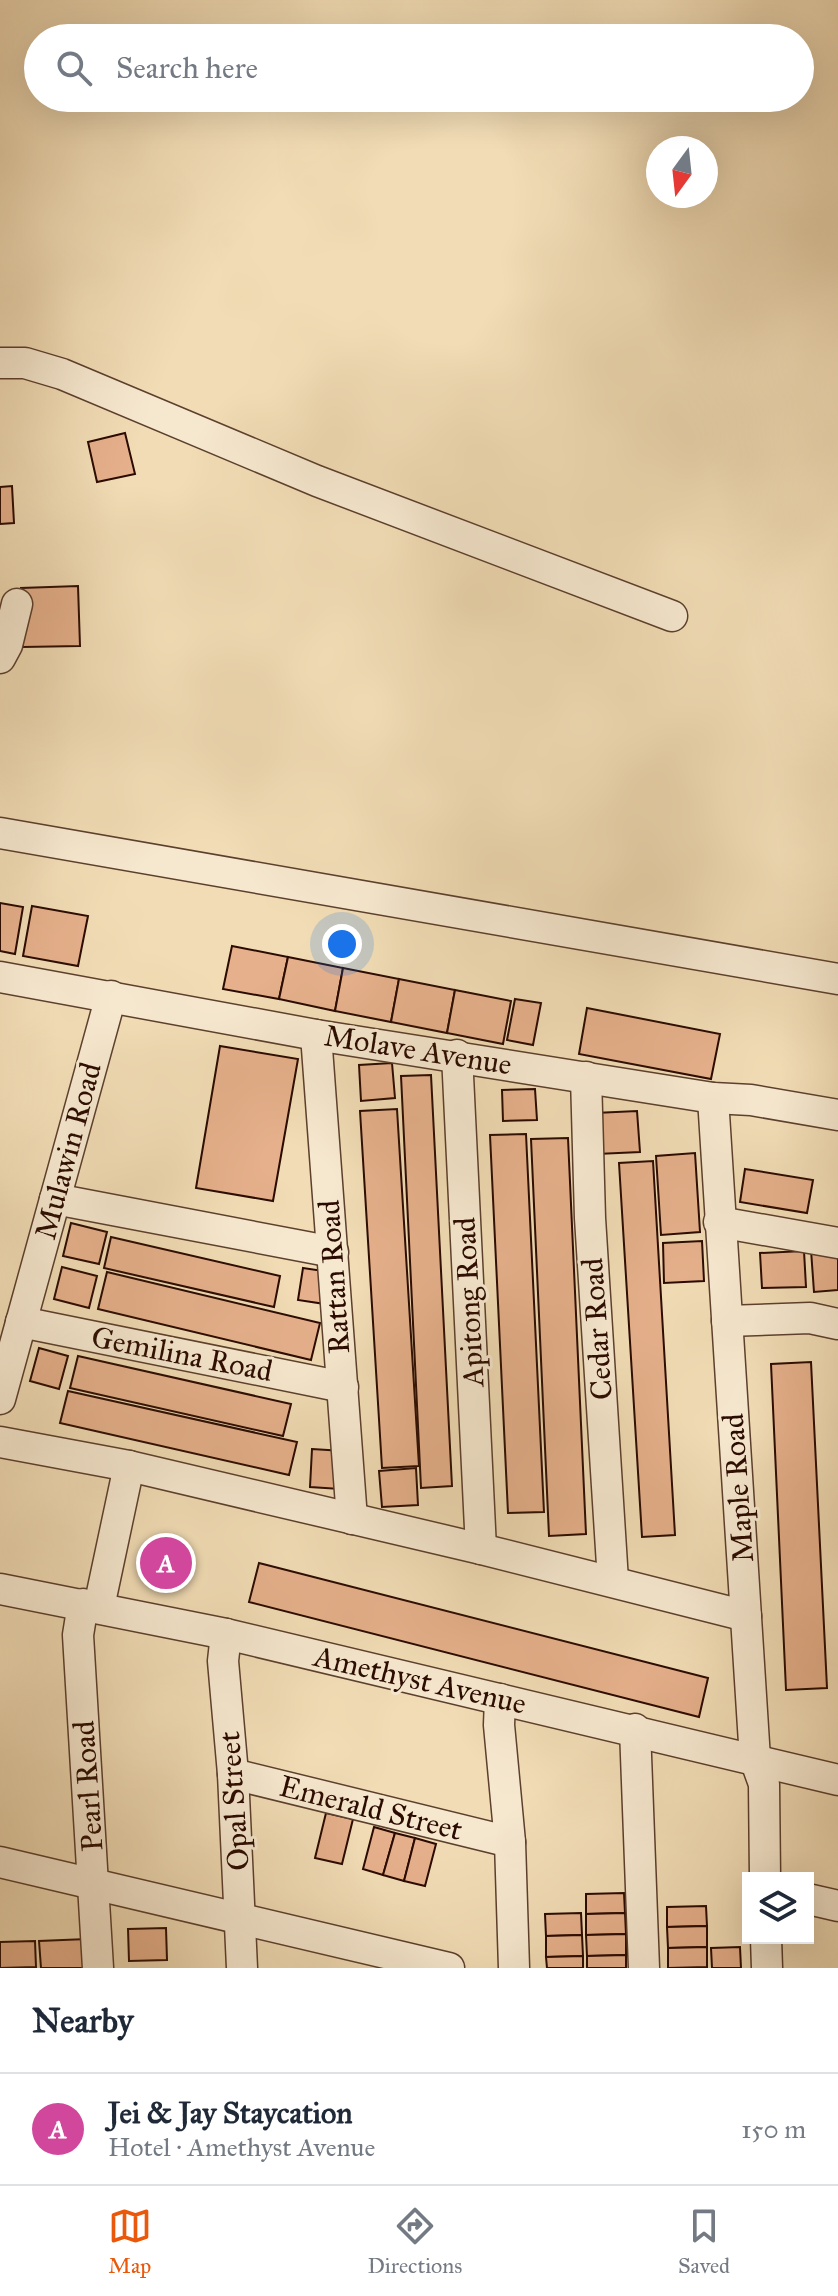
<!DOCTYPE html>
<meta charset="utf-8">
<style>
:root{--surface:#fff;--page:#f6f6f7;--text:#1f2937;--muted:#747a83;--line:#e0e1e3;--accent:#ea580c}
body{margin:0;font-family:"IM FELL Great Primer",serif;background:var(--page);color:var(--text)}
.controls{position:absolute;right:24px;bottom:24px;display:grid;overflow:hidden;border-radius:0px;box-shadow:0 8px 32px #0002}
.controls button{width:72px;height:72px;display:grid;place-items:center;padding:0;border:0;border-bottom:2px solid var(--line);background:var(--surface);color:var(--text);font:40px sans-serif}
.compass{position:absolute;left:646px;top:136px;width:72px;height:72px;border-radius:50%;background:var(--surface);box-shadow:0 8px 32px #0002;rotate:195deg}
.you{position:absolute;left:342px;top:944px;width:28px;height:28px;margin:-20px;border:6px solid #fff;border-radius:50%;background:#1a73e8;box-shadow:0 0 0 12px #1a73e833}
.badge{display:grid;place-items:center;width:52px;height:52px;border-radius:50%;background:var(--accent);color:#fff;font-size:26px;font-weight:700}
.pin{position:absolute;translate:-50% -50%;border:4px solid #fff;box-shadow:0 2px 8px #0006}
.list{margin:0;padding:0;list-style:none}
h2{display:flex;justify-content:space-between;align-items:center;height:104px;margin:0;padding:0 32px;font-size:34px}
h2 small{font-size:26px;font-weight:400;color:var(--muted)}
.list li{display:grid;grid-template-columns:52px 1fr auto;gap:24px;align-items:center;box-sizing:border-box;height:112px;padding:0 32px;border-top:2px solid var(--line)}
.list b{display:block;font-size:30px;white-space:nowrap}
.list p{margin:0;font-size:26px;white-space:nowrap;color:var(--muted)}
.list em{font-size:26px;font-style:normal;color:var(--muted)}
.icon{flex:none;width:44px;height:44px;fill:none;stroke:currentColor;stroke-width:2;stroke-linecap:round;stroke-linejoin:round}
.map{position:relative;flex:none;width:838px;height:1968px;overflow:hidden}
.search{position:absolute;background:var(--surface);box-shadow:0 8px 32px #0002;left:24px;right:24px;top:24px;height:88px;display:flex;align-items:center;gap:20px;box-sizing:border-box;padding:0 28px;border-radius:44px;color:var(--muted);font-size:30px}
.sheet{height:216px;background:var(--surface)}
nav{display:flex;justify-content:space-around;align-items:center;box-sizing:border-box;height:112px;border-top:2px solid var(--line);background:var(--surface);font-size:22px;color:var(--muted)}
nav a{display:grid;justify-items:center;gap:4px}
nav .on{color:var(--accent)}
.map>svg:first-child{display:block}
.building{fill:#e5b08b;stroke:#2b0b00;stroke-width:2}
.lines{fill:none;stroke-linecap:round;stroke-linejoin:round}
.minor-casing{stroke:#5c3f2d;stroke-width:33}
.minor{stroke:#f6e8cf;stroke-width:30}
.labels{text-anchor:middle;stroke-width:6;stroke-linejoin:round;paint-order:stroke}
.street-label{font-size:30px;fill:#2b0b00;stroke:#f6e8cf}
</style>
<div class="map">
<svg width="838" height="1968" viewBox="0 0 838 1968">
<rect width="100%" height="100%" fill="#f1dcb5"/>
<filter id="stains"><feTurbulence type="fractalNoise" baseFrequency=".0025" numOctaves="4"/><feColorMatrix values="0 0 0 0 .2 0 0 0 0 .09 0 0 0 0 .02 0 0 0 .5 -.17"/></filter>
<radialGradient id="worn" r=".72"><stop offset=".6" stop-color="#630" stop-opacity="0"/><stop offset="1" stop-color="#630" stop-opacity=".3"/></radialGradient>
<g class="building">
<path d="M 125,433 L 135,474 L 97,482 L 88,442 Z"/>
<path d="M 12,486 L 14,523 L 0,524 L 0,487 Z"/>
<path d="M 78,586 L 80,646 L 23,647 L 21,588 Z"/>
<path d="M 0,903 L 23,907 L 15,954 L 0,951 Z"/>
<path d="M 32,906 L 88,916 L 78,966 L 23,956 Z"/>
<path d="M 232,946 L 288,957 L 279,999 L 223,989 Z"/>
<path d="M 288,957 L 343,968 L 335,1011 L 279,999 Z"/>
<path d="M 343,968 L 399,979 L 391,1022 L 335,1011 Z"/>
<path d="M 399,979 L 455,990 L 447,1033 L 391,1022 Z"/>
<path d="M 455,990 L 511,1001 L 503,1044 L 447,1033 Z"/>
<path d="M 515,999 L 541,1003 L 533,1045 L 507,1040 Z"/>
<path d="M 587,1008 L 720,1034 L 711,1079 L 579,1054 Z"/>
<path d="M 220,1046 L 298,1059 L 273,1201 L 196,1188 Z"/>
<path d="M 392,1063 L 395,1098 L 361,1101 L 359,1065 Z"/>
<path d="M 431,1075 L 452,1486 L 421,1488 L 401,1076 Z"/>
<path d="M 535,1089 L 537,1120 L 503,1121 L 502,1090 Z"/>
<path d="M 397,1109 L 419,1466 L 382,1468 L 360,1111 Z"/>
<path d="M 637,1111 L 640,1152 L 597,1154 L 595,1113 Z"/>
<path d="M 526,1134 L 544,1512 L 508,1513 L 490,1135 Z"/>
<path d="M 568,1138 L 586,1534 L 549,1536 L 531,1139 Z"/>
<path d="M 695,1153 L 700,1232 L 661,1235 L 656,1156 Z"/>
<path d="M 653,1161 L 675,1535 L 642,1537 L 619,1163 Z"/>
<path d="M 745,1169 L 813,1180 L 807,1213 L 740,1202 Z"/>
<path d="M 71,1223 L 107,1232 L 99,1264 L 63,1256 Z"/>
<path d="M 111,1237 L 280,1276 L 274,1307 L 104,1268 Z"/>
<path d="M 702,1241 L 704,1281 L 664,1283 L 663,1243 Z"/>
<path d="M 838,1247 L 838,1290 L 814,1292 L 811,1250 Z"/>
<path d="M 804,1251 L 806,1287 L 762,1288 L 760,1253 Z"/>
<path d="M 62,1267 L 97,1276 L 89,1308 L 54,1299 Z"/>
<path d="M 303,1268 L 330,1272 L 325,1304 L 298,1300 Z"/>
<path d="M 107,1272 L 320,1323 L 311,1360 L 98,1309 Z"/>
<path d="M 39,1348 L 68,1356 L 59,1389 L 30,1381 Z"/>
<path d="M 78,1356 L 291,1404 L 283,1436 L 70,1388 Z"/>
<path d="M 811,1362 L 827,1688 L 786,1690 L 771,1364 Z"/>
<path d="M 68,1391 L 297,1442 L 289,1475 L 60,1423 Z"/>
<path d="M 312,1449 L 343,1451 L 340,1489 L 310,1487 Z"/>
<path d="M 416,1468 L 418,1505 L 382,1507 L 379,1471 Z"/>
<path d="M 155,1541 L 184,1548 L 176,1584 L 147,1577 Z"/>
<path d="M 259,1563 L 708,1678 L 699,1717 L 249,1602 Z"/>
<path d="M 326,1813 L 353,1819 L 342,1864 L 315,1858 Z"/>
<path d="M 374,1827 L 395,1833 L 383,1875 L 363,1869 Z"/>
<path d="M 395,1833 L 415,1838 L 404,1881 L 383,1875 Z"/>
<path d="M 415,1838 L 436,1844 L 425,1886 L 404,1881 Z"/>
<path d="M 624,1893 L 625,1913 L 586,1914 L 586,1894 Z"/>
<path d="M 706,1906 L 707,1926 L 667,1927 L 667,1907 Z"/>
<path d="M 581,1913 L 582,1935 L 546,1936 L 545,1914 Z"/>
<path d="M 625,1913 L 626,1934 L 586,1935 L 586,1914 Z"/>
<path d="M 707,1926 L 707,1947 L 668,1948 L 667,1927 Z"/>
<path d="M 166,1928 L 167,1960 L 129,1961 L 128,1929 Z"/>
<path d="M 626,1934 L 626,1955 L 587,1956 L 586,1935 Z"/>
<path d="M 582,1935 L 583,1956 L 546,1957 L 546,1936 Z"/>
<path d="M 87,1939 L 89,1968 L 41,1968 L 39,1941 Z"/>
<path d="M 35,1941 L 36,1967 L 0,1968 L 0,1942 Z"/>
<path d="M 707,1947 L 707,1967 L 668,1968 L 668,1948 Z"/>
<path d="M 740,1947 L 741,1968 L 712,1968 L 711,1948 Z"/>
<path d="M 626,1955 L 626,1968 L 587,1968 L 587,1956 Z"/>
<path d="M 583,1956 L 583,1968 L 547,1968 L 546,1957 Z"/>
</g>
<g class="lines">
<g class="minor-casing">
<g id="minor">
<path d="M 0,363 L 25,363 L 62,374 L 317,481 L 672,616"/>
<path d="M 0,658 L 7,645 L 17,604"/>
<path d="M 0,833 L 838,979"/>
<path d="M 0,977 L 316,1035 L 713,1098 L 751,1100 L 838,1115"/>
<path d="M 316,1035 L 352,1519"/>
<path d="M 457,1055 L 481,1549"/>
<path d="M 586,1077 L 590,1218 L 613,1581"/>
<path d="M 713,1098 L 755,1759 L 764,1784 L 765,1878"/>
<path d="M 55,1199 L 333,1252"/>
<path d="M 719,1222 L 838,1243"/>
<path d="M 727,1321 L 810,1318 L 838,1324"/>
<path d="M 21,1322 L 343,1387"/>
<path d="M 0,1399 L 111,996"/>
<path d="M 0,1442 L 129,1466 L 481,1549 L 746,1616"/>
<path d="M 0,1589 L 226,1634 L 838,1780"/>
<path d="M 83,1604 L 78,1635 L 98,1968"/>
<path d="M 99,1607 L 129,1466"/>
<path d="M 226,1634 L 223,1661 L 233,1774 L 242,1968"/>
<path d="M 500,1699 L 499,1725 L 510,1842 L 514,1968"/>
<path d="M 635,1729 L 644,1968"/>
<path d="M 233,1774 L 510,1842"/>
<path d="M 0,1862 L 449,1968"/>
<path d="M 808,1899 L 838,1906"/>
<path d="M 766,1938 L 767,1968"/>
</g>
</g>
<use href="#minor" class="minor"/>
</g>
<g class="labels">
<g class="street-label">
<text transform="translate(418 1050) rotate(9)" y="10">Molave Avenue</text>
<text transform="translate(68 1151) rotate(-75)" y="10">Mulawin Road</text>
<text transform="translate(334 1277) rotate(-94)" y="10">Rattan Road</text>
<text transform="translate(469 1302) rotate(-93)" y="10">Apitong Road</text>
<text transform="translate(597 1329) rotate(-94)" y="10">Cedar Road</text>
<text transform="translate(182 1354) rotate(11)" y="10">Gemilina Road</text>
<text transform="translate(738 1488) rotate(-94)" y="10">Maple Road</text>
<text transform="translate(420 1680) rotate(13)" y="10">Amethyst Avenue</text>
<text transform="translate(88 1786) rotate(-94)" y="10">Pearl Road</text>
<text transform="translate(234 1801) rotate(-94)" y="10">Opal Street</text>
<text transform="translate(371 1808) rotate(14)" y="10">Emerald Street</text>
</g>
</g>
<rect width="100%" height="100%" filter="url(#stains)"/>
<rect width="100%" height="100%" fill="url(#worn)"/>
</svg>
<div class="controls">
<button><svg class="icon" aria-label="layers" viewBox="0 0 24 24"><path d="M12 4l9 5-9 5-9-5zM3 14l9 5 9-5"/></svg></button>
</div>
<svg class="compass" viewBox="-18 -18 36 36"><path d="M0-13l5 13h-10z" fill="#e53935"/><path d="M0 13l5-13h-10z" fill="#747a83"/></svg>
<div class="you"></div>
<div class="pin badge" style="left:166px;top:1563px;background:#d1479c">A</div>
<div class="search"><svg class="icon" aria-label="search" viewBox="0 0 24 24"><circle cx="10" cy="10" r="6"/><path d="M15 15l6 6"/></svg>Search here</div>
</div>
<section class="sheet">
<h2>Nearby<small></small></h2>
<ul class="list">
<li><span class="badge" style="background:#d1479c">A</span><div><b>Jei &amp; Jay Staycation</b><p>Hotel · Amethyst Avenue</p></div><em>150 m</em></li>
</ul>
</section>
<nav>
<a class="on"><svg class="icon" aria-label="map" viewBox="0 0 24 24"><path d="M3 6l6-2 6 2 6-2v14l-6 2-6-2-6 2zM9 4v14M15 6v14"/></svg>Map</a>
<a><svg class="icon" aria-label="directions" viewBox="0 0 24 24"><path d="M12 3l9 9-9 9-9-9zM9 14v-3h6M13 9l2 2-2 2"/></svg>Directions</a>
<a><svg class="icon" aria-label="saved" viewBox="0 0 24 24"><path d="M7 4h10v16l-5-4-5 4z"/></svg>Saved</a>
</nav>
